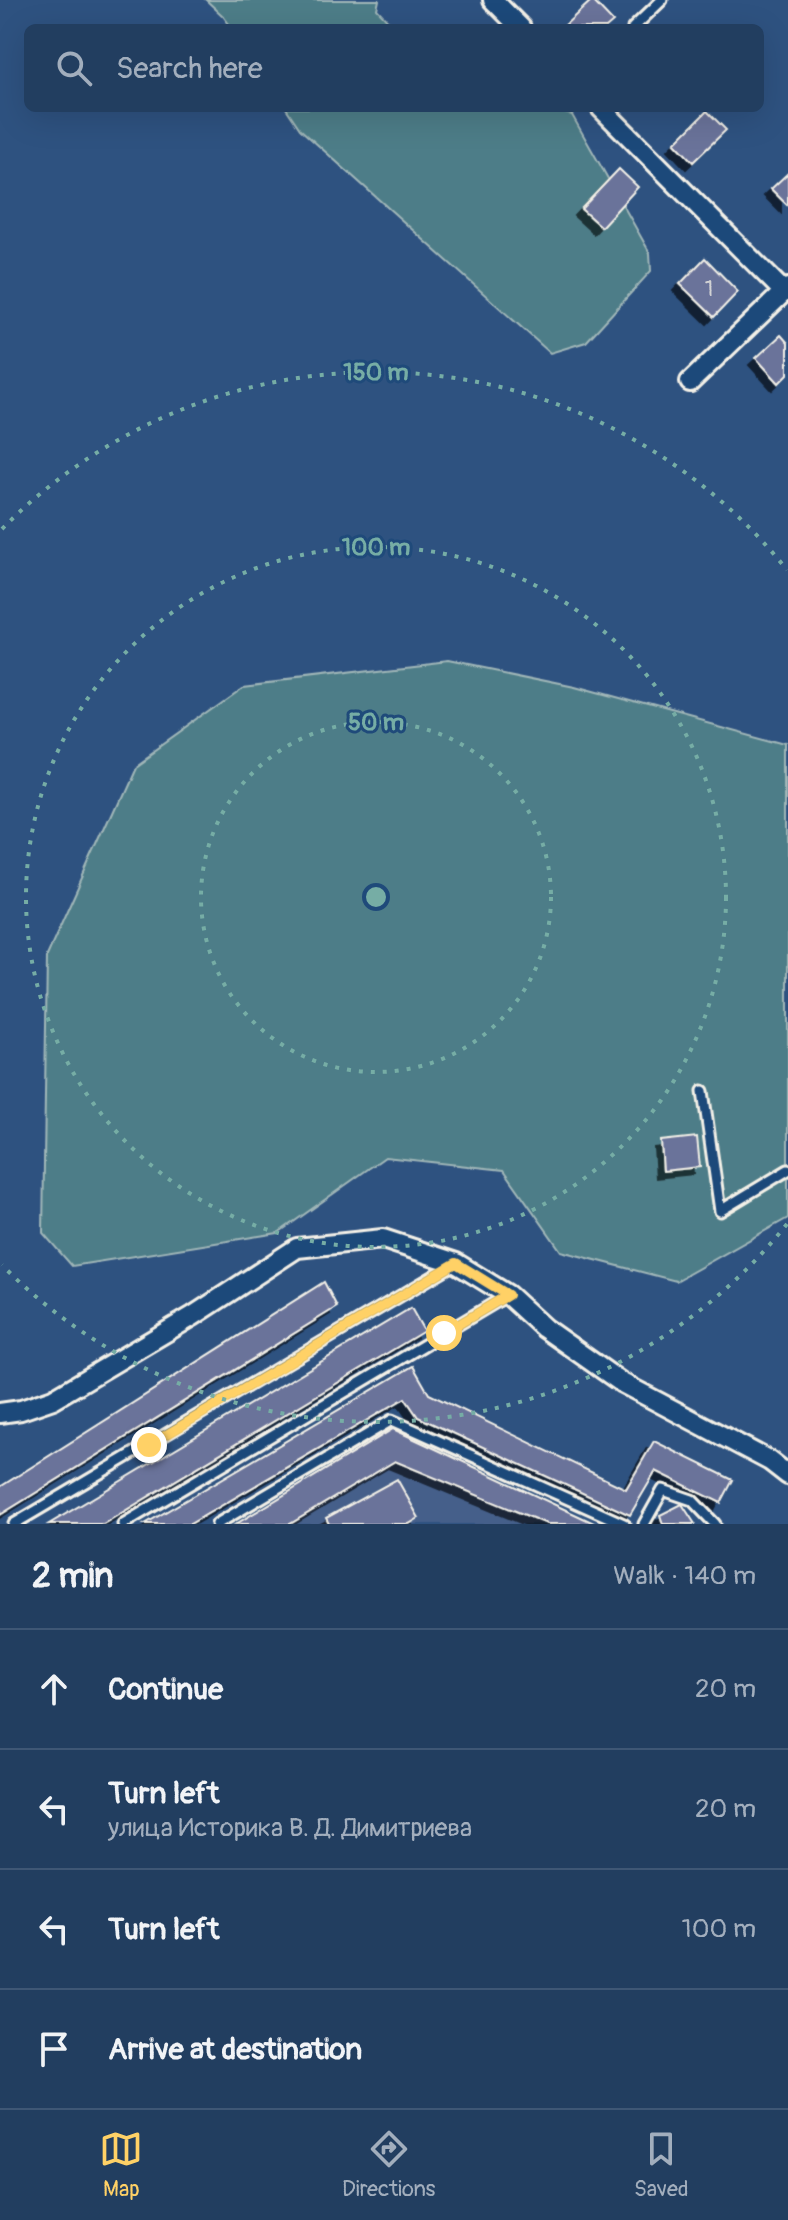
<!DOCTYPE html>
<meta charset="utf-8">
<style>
:root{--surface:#223e60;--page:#2e4969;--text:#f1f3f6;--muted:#a2aebd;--line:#3f5775;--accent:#ffd166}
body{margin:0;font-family:Pangolin,sans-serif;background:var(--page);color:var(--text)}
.stop{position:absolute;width:24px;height:24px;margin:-18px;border:6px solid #ffd166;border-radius:50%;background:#fff}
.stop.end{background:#ffd166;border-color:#fff;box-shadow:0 2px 8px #0008}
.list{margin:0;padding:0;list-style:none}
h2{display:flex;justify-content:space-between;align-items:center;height:104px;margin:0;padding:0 32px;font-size:34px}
h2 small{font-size:26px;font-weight:400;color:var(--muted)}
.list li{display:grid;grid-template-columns:52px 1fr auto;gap:24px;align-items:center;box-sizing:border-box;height:120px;padding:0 32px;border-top:2px solid var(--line)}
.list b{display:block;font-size:30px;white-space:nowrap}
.list p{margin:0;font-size:26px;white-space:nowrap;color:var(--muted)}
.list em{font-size:26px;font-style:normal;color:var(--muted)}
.icon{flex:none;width:44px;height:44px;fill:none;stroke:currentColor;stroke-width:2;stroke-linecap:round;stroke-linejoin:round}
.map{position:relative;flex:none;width:788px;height:1524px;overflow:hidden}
.search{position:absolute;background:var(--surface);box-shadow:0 8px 32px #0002;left:24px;right:24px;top:24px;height:88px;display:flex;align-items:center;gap:20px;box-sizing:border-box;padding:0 28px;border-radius:12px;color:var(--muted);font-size:30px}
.sheet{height:584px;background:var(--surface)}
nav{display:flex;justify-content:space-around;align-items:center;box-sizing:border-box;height:112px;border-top:2px solid var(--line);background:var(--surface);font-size:22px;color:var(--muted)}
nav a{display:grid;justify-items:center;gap:4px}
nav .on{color:var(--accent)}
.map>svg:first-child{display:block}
.built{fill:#445f8a}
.green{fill:#4e7d88;stroke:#a1b7b8;stroke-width:2}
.building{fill:#6b739a;stroke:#f4f1e8;stroke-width:2;filter:url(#shadow)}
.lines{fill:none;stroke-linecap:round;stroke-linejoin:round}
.lane-casing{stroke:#f4f1e8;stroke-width:15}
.street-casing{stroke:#f4f1e8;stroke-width:24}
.lane{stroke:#1f4a7a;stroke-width:9}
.street{stroke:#1f4a7a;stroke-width:18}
.route{stroke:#ffd166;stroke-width:10}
.ring{fill:none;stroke:#76ada5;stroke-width:4;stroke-dasharray:4 8}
.labels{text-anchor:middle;stroke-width:6;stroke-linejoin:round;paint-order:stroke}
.number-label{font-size:22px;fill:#d2d2d4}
.centre{fill:#76ada5;stroke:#1f4a7a;stroke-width:4}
.ring-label{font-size:24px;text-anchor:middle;font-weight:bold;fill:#76ada5;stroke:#1f4a7a;stroke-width:6;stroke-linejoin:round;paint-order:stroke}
</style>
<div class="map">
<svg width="788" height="1524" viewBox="0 0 788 1524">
<defs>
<filter id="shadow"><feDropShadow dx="-7" dy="7" stdDeviation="0" flood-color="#0009"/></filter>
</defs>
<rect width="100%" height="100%" fill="#2e5280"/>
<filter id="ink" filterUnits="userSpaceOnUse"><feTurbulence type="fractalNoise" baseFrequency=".0125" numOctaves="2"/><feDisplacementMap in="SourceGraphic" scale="16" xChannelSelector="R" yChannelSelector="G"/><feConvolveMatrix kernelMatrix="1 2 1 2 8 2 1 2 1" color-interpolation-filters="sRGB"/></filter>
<g filter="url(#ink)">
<path class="built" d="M 395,1461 L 547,1524 L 290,1524 Z"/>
<g class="green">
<path d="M 206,0 L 379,0 L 377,9 L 395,28 L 232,28 L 223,16 Z"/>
<path d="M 286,108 L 547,108 L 572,115 L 650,253 L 651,271 L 586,342 L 550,353 L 300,129 Z"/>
<path d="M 447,661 L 574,687 L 788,745 L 788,1218 L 676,1281 L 561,1251 L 504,1170 L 385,1157 L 278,1233 L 72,1266 L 43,1233 L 47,956 L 133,764 L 244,685 Z"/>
</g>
<g class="building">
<path d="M 592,0 L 613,22 L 606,28 L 566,28 L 564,26 Z"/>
<path d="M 707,111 L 726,130 L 693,162 L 675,143 Z"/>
<path d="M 619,169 L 638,187 L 601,227 L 581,209 Z"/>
<path d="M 788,173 L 788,206 L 771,189 Z"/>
<path d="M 705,258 L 738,292 L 714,317 L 680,284 Z"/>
<path d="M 781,335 L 788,343 L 788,374 L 779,383 L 756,358 Z"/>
<path d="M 697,1137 L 700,1167 L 663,1171 L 661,1141 Z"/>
<path d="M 324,1282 L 337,1307 L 0,1515 L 0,1487 Z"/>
<path d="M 411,1308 L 424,1331 L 103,1524 L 49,1524 Z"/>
<path d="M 413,1366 L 429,1394 L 626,1489 L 654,1441 L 733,1480 L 721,1503 L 656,1471 L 630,1515 L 418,1417 L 405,1398 L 190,1524 L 145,1524 Z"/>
<path d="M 393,1429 L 596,1524 L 547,1524 L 395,1461 L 290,1524 L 236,1524 Z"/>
<path d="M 397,1479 L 419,1518 L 409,1524 L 329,1524 L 326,1518 Z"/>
<path d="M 682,1504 L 695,1524 L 663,1524 L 660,1515 Z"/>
</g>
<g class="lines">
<g class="lane-casing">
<g id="lane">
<path d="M 633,28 L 662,0"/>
<path d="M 703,1091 L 720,1211 L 788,1170"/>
<path d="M 14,1524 L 456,1263"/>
<path d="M 123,1524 L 508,1295"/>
<path d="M 217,1524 L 392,1420 L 624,1524"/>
<path d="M 644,1524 L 663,1490 L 692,1500 L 715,1524"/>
</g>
</g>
<g class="street-casing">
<g id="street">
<path d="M 493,0 L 521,28"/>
<path d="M 601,108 L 784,292"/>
<path d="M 690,382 L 788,288"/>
<path d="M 0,1413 L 21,1410 L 53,1399 L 193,1316 L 297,1248 L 383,1239 L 456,1263 L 508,1295 L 544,1328 L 622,1383 L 770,1461 L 788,1475"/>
</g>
</g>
<use href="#lane" class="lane"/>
<use href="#street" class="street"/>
</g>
</g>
<g class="lines" filter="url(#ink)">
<path class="route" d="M 149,1445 L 456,1263 L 508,1295 L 444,1333"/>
</g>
<g class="ring">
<circle cx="376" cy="897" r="175"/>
<circle cx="376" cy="897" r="350"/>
<path d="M787 1224A525 525 0 0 1 2 1265M2 529A525 525 0 0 1 787 570"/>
</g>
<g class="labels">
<g class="number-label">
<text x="709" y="296">1</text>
</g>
</g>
<circle cx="376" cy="897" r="12" class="centre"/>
<g class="ring-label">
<text x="376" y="380">150 m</text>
<text x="376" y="555">100 m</text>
<text x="376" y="730">50 m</text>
</g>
</svg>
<div class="stop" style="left:444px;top:1333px"></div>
<div class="stop end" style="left:149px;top:1445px"></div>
<div class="search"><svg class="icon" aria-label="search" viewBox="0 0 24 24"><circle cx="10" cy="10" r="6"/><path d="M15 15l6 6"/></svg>Search here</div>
</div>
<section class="sheet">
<h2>2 min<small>Walk · 140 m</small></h2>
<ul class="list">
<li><svg class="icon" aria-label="ahead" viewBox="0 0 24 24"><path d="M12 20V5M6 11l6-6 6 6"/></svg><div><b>Continue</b></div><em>20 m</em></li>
<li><svg class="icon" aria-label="left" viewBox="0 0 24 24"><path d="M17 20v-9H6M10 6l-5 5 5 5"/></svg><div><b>Turn left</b><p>улица Историка В. Д. Димитриева</p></div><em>20 m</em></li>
<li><svg class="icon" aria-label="left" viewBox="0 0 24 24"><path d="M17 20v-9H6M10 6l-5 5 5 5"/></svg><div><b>Turn left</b></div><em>100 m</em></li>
<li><svg class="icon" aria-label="arrive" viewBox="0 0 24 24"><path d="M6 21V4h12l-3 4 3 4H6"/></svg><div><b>Arrive at destination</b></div></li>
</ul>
</section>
<nav>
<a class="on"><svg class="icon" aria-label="map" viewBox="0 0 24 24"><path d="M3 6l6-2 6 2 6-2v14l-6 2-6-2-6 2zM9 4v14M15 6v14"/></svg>Map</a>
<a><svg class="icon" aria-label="directions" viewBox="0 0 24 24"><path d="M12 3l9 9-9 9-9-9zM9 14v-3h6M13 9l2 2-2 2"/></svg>Directions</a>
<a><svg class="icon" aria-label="saved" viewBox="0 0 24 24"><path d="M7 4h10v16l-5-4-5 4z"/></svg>Saved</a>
</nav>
